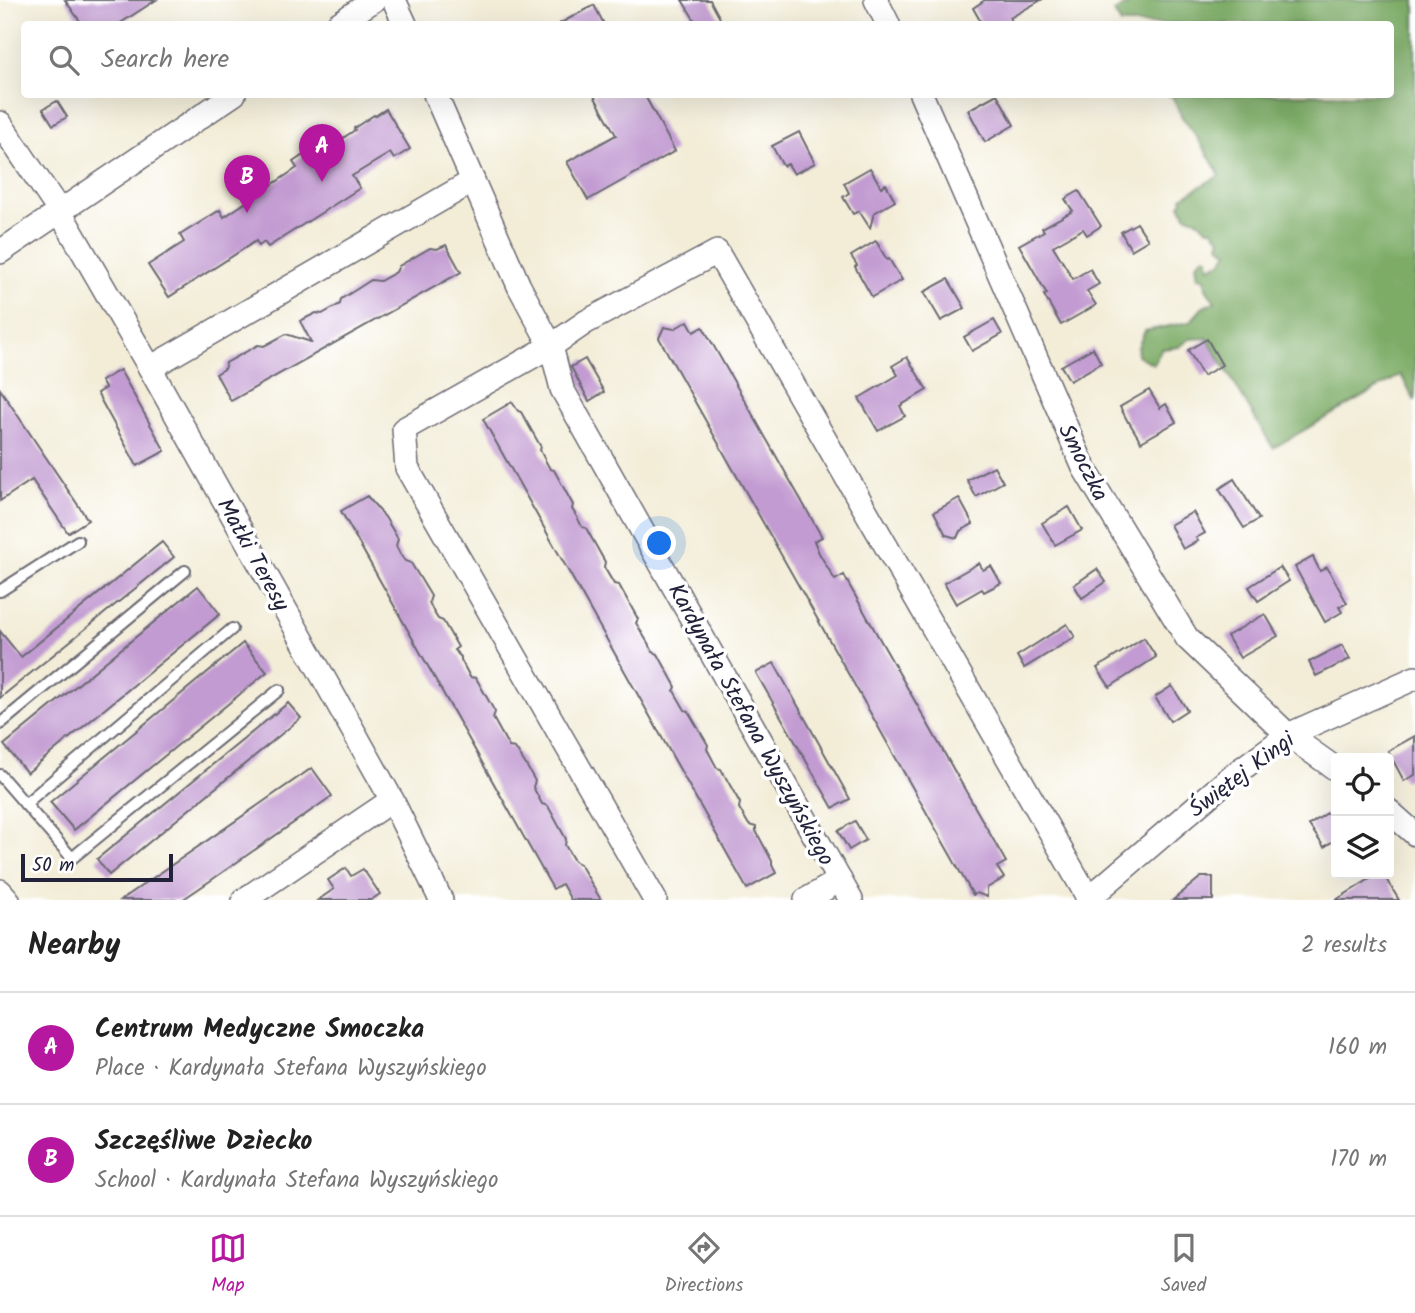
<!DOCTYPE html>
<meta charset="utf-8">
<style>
:root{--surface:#fff;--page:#f6f6f6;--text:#222;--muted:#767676;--line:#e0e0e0;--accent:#b5179e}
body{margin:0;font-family:Kalam,sans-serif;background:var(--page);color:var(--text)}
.controls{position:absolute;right:21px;bottom:21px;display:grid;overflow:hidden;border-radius:7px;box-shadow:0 7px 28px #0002}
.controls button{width:63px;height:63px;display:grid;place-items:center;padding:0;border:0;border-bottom:2px solid var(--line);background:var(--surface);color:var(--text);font:35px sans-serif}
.scale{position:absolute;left:21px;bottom:18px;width:152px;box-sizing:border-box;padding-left:7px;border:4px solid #22223b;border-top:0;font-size:19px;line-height:24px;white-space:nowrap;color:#22223b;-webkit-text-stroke:5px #fff;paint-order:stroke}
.you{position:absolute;left:660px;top:544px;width:24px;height:24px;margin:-18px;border:5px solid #fff;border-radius:50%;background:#1a73e8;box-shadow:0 0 0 10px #1a73e833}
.badge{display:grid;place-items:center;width:46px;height:46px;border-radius:50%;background:var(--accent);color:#fff;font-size:23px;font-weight:700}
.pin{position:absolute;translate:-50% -58px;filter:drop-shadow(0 2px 4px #0008)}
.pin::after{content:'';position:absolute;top:37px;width:24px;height:21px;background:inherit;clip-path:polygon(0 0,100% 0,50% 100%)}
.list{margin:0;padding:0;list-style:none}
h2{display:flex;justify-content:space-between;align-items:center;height:91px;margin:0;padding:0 28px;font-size:30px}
h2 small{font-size:23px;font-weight:400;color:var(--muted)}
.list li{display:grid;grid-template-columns:46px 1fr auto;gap:21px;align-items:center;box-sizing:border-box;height:112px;padding:0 28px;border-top:2px solid var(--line)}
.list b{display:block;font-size:26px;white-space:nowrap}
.list p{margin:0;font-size:23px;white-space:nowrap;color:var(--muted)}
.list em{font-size:23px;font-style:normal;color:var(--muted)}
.icon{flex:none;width:38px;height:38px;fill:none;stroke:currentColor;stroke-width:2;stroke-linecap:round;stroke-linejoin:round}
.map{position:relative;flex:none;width:1415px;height:900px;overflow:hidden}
.search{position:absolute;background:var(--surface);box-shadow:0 7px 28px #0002;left:21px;right:21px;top:21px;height:77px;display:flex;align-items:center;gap:18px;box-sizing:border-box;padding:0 24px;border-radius:7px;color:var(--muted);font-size:26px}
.sheet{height:315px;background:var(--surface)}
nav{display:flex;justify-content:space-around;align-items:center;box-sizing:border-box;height:98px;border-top:2px solid var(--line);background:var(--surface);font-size:19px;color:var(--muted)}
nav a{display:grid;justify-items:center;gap:4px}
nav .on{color:var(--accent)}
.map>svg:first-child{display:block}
.forest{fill:#7dac66;stroke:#506750;stroke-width:2}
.building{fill:#c29bd2}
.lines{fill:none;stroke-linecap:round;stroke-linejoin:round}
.service-casing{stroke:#6b6972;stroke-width:14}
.minor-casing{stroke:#6b6972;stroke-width:26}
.service{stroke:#fff;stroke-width:10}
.minor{stroke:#fff;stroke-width:23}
.labels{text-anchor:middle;stroke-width:7;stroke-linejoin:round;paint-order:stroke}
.street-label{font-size:23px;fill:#22223b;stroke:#fff}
</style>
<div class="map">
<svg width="1415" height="900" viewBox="0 0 1415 900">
<rect width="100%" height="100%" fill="#fff"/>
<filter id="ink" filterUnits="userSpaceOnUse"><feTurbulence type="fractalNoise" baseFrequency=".0143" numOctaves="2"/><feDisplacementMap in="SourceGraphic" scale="14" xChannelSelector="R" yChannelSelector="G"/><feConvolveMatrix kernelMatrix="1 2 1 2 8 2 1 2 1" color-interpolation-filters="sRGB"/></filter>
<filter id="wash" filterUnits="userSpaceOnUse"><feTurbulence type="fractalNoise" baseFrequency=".00686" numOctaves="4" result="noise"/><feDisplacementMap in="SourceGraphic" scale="28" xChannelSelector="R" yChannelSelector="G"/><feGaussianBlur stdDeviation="1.57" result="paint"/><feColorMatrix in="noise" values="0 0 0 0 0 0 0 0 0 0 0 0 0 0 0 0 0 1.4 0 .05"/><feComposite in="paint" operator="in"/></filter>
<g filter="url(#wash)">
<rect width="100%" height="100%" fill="#f3edd8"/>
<path class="forest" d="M 1135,0 L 1415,0 L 1415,401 L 1401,375 L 1273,448 L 1207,338 L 1190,339 L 1179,347 L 1162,349 L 1153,364 L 1137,355 L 1138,347 L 1145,331 L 1190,322 L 1203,307 L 1215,302 L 1206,288 L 1205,278 L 1198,277 L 1196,264 L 1205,256 L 1208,258 L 1209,267 L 1221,262 L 1228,252 L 1219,245 L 1221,238 L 1216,234 L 1213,229 L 1208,229 L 1196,219 L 1185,215 L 1180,204 L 1183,201 L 1182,197 L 1220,175 L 1197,137 L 1183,119 L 1172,96 L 1167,95 L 1390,94 L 1390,24 L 1121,24 L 1114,12 Z"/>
<g id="blocks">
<g class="building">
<path d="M 65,0 L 156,0 L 119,24 L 82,24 Z"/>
<path d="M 682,0 L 710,0 L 723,24 L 697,24 Z"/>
<path d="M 985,0 L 1041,0 L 1010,18 L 1014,24 L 982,24 L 973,8 Z"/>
<path d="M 594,5 L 604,24 L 559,24 Z"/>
<path d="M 593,94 L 644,94 L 675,151 L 588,200 L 567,162 L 616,135 Z"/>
<path d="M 997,94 L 1014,125 L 985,142 L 968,110 Z"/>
<path d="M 57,101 L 67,117 L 53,125 L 43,109 Z"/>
<path d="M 386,109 L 410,149 L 394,159 L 390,153 L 352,176 L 360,188 L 268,247 L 264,242 L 259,246 L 256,241 L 169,297 L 148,265 L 184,242 L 180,235 L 220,210 L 224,217 L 297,168 L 293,162 L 315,147 L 319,154 L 355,130 L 354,128 L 374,115 L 375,116 Z"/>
<path d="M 799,132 L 815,163 L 794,174 L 788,164 L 783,166 L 772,146 Z"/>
<path d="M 870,168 L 881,187 L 886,184 L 895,201 L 874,213 L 870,228 L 859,211 L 853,214 L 843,197 L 849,193 L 844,183 Z"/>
<path d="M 1079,191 L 1101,226 L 1087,235 L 1083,229 L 1053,246 L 1073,279 L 1090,269 L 1099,284 L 1087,291 L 1096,305 L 1061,325 L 1044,295 L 1047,294 L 1019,245 L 1044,231 L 1042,228 L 1073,211 L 1065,199 Z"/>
<path d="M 1137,223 L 1148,240 L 1131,250 L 1121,232 Z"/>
<path d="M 876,241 L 887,260 L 889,259 L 902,280 L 872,297 L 855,267 L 857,265 L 851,256 Z"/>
<path d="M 446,245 L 461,272 L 231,401 L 216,374 L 224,369 L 226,363 L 258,345 L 264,346 L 286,334 L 311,342 L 300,321 L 316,313 L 322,314 L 340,304 L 341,299 L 357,289 L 371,280 L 380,281 L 396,272 L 399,266 L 430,248 L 437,249 Z"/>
<path d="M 948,279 L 965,308 L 941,321 L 924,292 Z"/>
<path d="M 994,320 L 1002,334 L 972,351 L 964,337 Z"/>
<path d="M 688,321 L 694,332 L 703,327 L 822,537 L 814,541 L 819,553 L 835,580 L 844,575 L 848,583 L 1006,862 L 997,867 L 1004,878 L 987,888 L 987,897 L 977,893 L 973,895 L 659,338 L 664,327 L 674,329 Z"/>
<path d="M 1207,339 L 1222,365 L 1203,376 L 1188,350 Z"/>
<path d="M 1093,348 L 1101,363 L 1070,381 L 1061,366 Z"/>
<path d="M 907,357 L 927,390 L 900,406 L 905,416 L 878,431 L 859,398 L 898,375 L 892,366 Z"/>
<path d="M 585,359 L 604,392 L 589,401 L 571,367 Z"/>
<path d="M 120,370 L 165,451 L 137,466 L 97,393 L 105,388 L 101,381 Z"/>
<path d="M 0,389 L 88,520 L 68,533 L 32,480 L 0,501 Z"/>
<path d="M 1149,390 L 1160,408 L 1166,404 L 1176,422 L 1141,442 L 1129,422 L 1128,422 L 1120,407 Z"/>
<path d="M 512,402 L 518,411 L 521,412 L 541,447 L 540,450 L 545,460 L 550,469 L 554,470 L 573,505 L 572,509 L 577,517 L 582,527 L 586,528 L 605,562 L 604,567 L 614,584 L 619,585 L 638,619 L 636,623 L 648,643 L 653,652 L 658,654 L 676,687 L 674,691 L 685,710 L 688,711 L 708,745 L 707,749 L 717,768 L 721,769 L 740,803 L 739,808 L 749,825 L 756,827 L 756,831 L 772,861 L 772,865 L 776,873 L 747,889 L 483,419 Z"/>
<path d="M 994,466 L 1003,482 L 976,497 L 967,480 Z"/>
<path d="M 1234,479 L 1259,519 L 1244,528 L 1219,489 Z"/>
<path d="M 367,496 L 385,517 L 398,539 L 396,546 L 400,554 L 405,561 L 411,563 L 431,596 L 429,602 L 433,611 L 438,619 L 443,621 L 458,647 L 454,650 L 461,657 L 461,660 L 470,677 L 476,678 L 495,712 L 493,718 L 509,747 L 515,748 L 526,765 L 535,781 L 533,787 L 542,804 L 548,806 L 566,839 L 565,845 L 574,861 L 580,864 L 601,900 L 571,900 L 562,884 L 553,889 L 341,511 Z"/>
<path d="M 959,498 L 973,524 L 960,531 L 957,538 L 946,535 L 934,512 Z"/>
<path d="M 1069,507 L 1082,530 L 1055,545 L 1042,523 Z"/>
<path d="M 1193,512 L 1205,533 L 1196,538 L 1198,541 L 1183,549 L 1170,525 Z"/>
<path d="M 162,542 L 174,557 L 0,698 L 0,631 L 21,657 Z"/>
<path d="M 1313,557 L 1320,571 L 1327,567 L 1347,603 L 1339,607 L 1342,612 L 1325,622 L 1295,567 Z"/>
<path d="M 979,563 L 983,570 L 991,566 L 1001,583 L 984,592 L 982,589 L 956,604 L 944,583 Z"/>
<path d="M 1280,567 L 1289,581 L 1258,601 L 1249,587 Z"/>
<path d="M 1097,569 L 1106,582 L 1082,598 L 1074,585 Z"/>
<path d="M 198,586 L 220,614 L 27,773 L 4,745 Z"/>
<path d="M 1265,614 L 1278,636 L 1240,658 L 1227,636 Z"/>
<path d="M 1067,624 L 1075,637 L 1024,668 L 1017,656 Z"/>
<path d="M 1144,638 L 1156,657 L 1110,687 L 1097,668 Z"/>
<path d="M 243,643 L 267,672 L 74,830 L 50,802 Z"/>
<path d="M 1342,645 L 1350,659 L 1316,676 L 1309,662 Z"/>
<path d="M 774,663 L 850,799 L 833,808 L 756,673 Z"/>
<path d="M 1172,686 L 1187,710 L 1170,721 L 1155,697 Z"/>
<path d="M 288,703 L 301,718 L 109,875 L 97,859 Z"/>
<path d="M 1415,736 L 1415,775 L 1404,781 L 1388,751 Z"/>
<path d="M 312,768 L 332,796 L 210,881 L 182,900 L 121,900 Z"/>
<path d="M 1336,807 L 1336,839 L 1324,847 L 1309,825 Z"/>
<path d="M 855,821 L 866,840 L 849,850 L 838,831 Z"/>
<path d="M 346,868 L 351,876 L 363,869 L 380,894 L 371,900 L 318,900 L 334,889 L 328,880 Z"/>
<path d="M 1378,874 L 1383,874 L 1399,900 L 1336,900 Z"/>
<path d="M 1201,877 L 1213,877 L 1213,900 L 1173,900 Z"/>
</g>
</g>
</g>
<g filter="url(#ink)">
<use href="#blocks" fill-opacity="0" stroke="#6b6972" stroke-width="2"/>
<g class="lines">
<g class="service-casing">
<g id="service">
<path d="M 0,591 L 78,541"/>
<path d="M 0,724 L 185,571"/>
<path d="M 0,775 L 72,858 L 279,690"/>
<path d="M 25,804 L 232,629"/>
</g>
</g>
<g class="minor-casing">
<g id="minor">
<path d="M 394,0 L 405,24"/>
<path d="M 876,0 L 888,24"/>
<path d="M 338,24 L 374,0"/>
<path d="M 435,94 L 519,286 L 551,346 L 562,389 L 851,900"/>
<path d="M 921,94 L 1084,468 L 1187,638 L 1288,735 L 1336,769"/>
<path d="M 0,123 L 60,212 L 150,368 L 392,800 L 441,900"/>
<path d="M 0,252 L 234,94"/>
<path d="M 150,368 L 473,181"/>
<path d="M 1389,811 L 1415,834"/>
<path d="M 0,891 L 8,900"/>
<path d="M 244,900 L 392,800"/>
<path d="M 655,900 L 407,468 L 404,429 L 551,346 L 586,322 L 717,252 L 1089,899"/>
<path d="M 806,900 L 840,880"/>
<path d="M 1087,900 L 1232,776 L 1288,735 L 1415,678"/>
</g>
</g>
<use href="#service" class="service"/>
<use href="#minor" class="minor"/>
</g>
</g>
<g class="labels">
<g class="street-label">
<text transform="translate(1084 462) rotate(63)" y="8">Smoczka</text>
<text transform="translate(254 554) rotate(61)" y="8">Matki Teresy</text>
<text transform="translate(752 724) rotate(61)" y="8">Kardynała Stefana Wyszyńskiego</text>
<text transform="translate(1241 774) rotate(-37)" y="8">Świętej Kingi</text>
</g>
</g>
</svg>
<div class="controls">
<button><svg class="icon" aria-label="locate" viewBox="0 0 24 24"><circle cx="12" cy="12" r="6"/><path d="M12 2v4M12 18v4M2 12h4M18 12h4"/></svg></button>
<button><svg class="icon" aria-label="layers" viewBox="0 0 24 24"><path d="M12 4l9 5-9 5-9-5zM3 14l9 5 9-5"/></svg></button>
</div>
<div class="scale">50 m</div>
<div class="you"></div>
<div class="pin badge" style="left:322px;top:182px">A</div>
<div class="pin badge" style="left:247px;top:213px">B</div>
<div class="search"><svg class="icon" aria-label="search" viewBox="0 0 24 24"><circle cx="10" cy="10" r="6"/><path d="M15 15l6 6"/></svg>Search here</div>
</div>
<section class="sheet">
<h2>Nearby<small>2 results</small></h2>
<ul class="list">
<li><span class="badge">A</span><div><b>Centrum Medyczne Smoczka</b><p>Place · Kardynała Stefana Wyszyńskiego</p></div><em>160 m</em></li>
<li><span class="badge">B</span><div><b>Szczęśliwe Dziecko</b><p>School · Kardynała Stefana Wyszyńskiego</p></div><em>170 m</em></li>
</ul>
</section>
<nav>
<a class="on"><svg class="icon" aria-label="map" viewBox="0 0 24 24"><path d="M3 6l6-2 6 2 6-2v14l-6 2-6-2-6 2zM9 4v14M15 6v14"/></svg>Map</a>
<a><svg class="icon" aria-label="directions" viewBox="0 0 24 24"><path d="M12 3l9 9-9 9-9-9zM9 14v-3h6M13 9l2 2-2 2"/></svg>Directions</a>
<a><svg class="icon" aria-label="saved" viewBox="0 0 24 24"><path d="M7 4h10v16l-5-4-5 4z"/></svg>Saved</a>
</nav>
